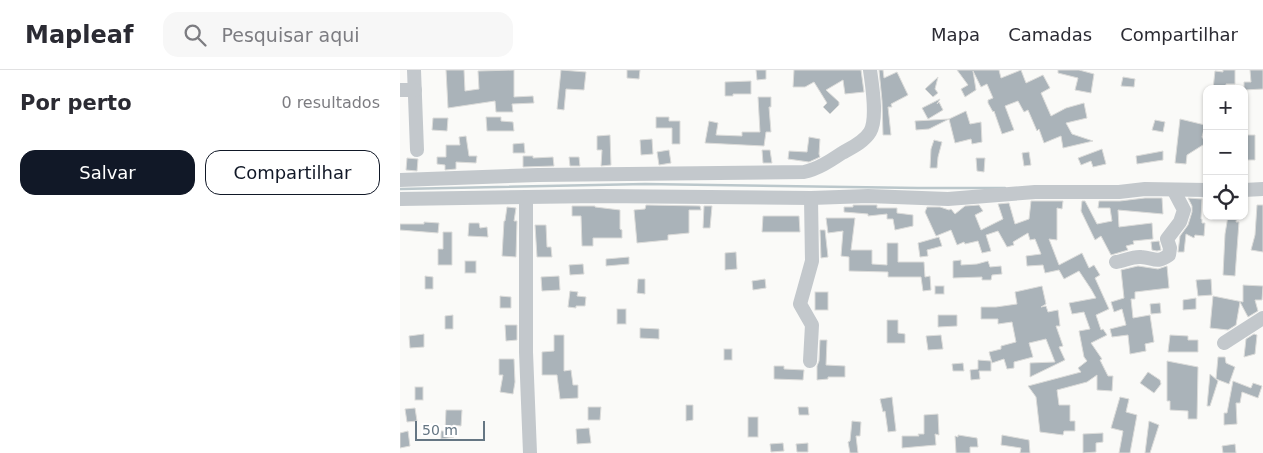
<!DOCTYPE html>
<html lang="pt">
<meta charset="utf-8">
<style>
:root{--surface:#fff;--page:#f7f7f7;--text:#2b2b33;--muted:#7c7c81;--line:#e1e1e2;--accent:#111827}
body{margin:0;font-family:"DejaVu Sans",sans-serif;background:var(--page);color:var(--text)}
.controls{position:absolute;right:15px;top:15px;display:grid;overflow:hidden;border-radius:10px;box-shadow:0 1px 4px #0004}
.controls button{width:45px;height:45px;display:grid;place-items:center;padding:0;border:0;border-bottom:1px solid var(--line);background:var(--surface);color:var(--text);font:25px sans-serif}
.scale{position:absolute;left:15px;bottom:12px;width:70px;box-sizing:border-box;padding-left:5px;border:2px solid #657683;border-top:0;font-size:14px;line-height:18px;white-space:nowrap;color:#657683;-webkit-text-stroke:4px #fff;paint-order:stroke}
.list{margin:0;padding:0;list-style:none}
h2{display:flex;justify-content:space-between;align-items:center;height:65px;margin:0;padding:0 20px;font-size:21px}
h2 small{font-size:16px;font-weight:400;color:var(--muted)}
.actions{display:flex;gap:10px;padding:15px 20px}
.actions a{flex:1;padding:11px 0;border:1px solid var(--accent);border-radius:15px;text-align:center;font-size:18px;color:var(--accent)}
.actions .main{background:var(--accent);color:#fff}
.icon{flex:none;width:28px;height:28px;fill:none;stroke:currentColor;stroke-width:2;stroke-linecap:round;stroke-linejoin:round}
.map{position:relative;flex:none;width:863px;height:383px;overflow:hidden}
header{display:flex;align-items:center;gap:30px;box-sizing:border-box;height:70px;padding:0 25px;background:var(--surface);border-bottom:1px solid var(--line)}
header strong{font-size:24px}
nav{display:flex;gap:28px;margin-inline-start:auto;font-size:18px}
.search{width:350px;height:45px;background:var(--page);display:flex;align-items:center;gap:12px;box-sizing:border-box;padding:0 18px;border-radius:15px;color:var(--muted);font-size:19px}
main{display:flex}
aside{flex:1;background:var(--surface)}
.map>svg:first-child{display:block}
.lines{fill:none;stroke-linecap:round;stroke-linejoin:round}
.stream{stroke:#bbc7cb;stroke-width:2.5}
.building{fill:#aab3b9;stroke:#dcdcda}
.minor{stroke:#c3c8cc;stroke-width:14}
</style>
<header>
<strong>Mapleaf</strong>
<div class="search"><svg class="icon" aria-label="search" viewBox="0 0 24 24"><circle cx="10" cy="10" r="6"/><path d="M15 15l6 6"/></svg>Pesquisar aqui</div>
<nav><a>Mapa</a><a>Camadas</a><a>Compartilhar</a></nav>
</header>
<main>
<aside>
<h2>Por perto<small>0 resultados</small></h2>
<ul class="list">
</ul>
<div class="actions"><a class="main">Salvar</a><a>Compartilhar</a></div>
</aside>
<div class="map">
<svg width="863" height="383" viewBox="0 0 863 383">
<rect width="100%" height="100%" fill="#fafaf8"/>
<g class="lines">
<path class="stream" d="M 0,119 L 245,114 L 518,118 L 605,118"/>
</g>
<g class="building">
<path d="M 46,0 L 64,0 L 65,21 L 79,19 L 78,1 L 114,0 L 114,27 L 133,26 L 134,33 L 112,34 L 113,42 L 96,42 L 95,31 L 48,38 Z"/>
<path d="M 161,0 L 186,2 L 184,20 L 166,19 L 164,40 L 157,39 Z"/>
<path d="M 227,0 L 240,0 L 239,9 L 227,8 Z"/>
<path d="M 356,0 L 366,0 L 366,9 L 357,10 Z"/>
<path d="M 394,0 L 461,0 L 464,22 L 445,24 L 443,10 L 426,20 L 439,32 L 439,35 L 430,44 L 423,37 L 427,33 L 414,12 L 405,17 L 393,17 Z"/>
<path d="M 479,0 L 483,0 L 484,8 L 497,2 L 508,25 L 491,34 L 492,37 L 488,37 L 491,65 L 483,65 L 482,31 Z"/>
<path d="M 557,0 L 599,0 L 601,8 L 621,0 L 626,13 L 643,5 L 650,18 L 641,23 L 651,46 L 666,38 L 684,33 L 687,48 L 666,53 L 672,64 L 693,71 L 663,78 L 661,66 L 644,73 L 639,59 L 637,61 L 628,40 L 624,42 L 618,31 L 605,36 L 614,60 L 602,64 L 594,41 L 593,42 L 588,33 L 588,30 L 593,28 L 587,14 L 581,17 L 573,1 L 576,20 L 565,27 L 561,19 L 568,15 Z"/>
<path d="M 658,0 L 679,0 L 694,4 L 691,23 L 675,20 L 678,8 L 658,3 Z"/>
<path d="M 823,0 L 835,0 L 835,14 L 826,14 L 826,19 L 813,19 L 815,1 L 823,2 Z"/>
<path d="M 850,0 L 863,0 L 863,19 L 844,20 L 844,12 L 851,12 Z"/>
<path d="M 538,7 L 535,19 L 538,23 L 533,27 L 525,19 Z"/>
<path d="M 723,7 L 735,9 L 734,17 L 721,16 Z"/>
<path d="M 351,11 L 351,24 L 333,24 L 333,26 L 325,26 L 325,12 Z"/>
<path d="M 358,27 L 371,27 L 371,37 L 369,37 L 371,62 L 366,62 L 364,76 L 305,73 L 309,51 L 318,53 L 316,65 L 342,66 L 342,62 L 360,62 Z"/>
<path d="M 540,29 L 537,34 L 539,32 L 543,40 L 528,49 L 522,38 Z"/>
<path d="M 566,41 L 570,54 L 581,52 L 582,72 L 572,74 L 571,69 L 555,73 L 549,49 L 529,59 L 516,60 L 515,51 L 549,49 Z"/>
<path d="M 86,47 L 101,47 L 101,51 L 113,52 L 114,61 L 87,61 Z"/>
<path d="M 256,47 L 269,47 L 269,51 L 280,51 L 280,74 L 272,74 L 272,58 L 256,58 Z"/>
<path d="M 33,48 L 48,48 L 47,61 L 32,60 Z"/>
<path d="M 780,49 L 805,55 L 802,67 L 806,73 L 787,85 L 786,94 L 775,93 Z"/>
<path d="M 755,50 L 765,52 L 763,62 L 752,60 Z"/>
<path d="M 210,65 L 211,95 L 201,96 L 202,80 L 197,80 L 197,66 Z"/>
<path d="M 845,65 L 855,65 L 855,90 L 846,90 Z"/>
<path d="M 66,66 L 69,86 L 77,86 L 76,93 L 56,92 L 56,99 L 45,100 L 45,95 L 37,94 L 37,87 L 46,87 L 46,75 L 60,75 L 59,67 Z"/>
<path d="M 409,67 L 420,69 L 419,84 L 420,87 L 409,92 L 388,89 L 389,81 L 407,82 Z"/>
<path d="M 252,69 L 253,84 L 241,85 L 240,70 Z"/>
<path d="M 534,70 L 542,72 L 538,87 L 537,98 L 530,98 L 531,79 Z"/>
<path d="M 124,73 L 125,83 L 113,83 L 113,74 Z"/>
<path d="M 702,79 L 706,94 L 693,97 L 691,91 L 681,95 L 678,88 Z"/>
<path d="M 269,80 L 271,93 L 259,95 L 257,82 Z"/>
<path d="M 362,80 L 370,80 L 372,93 L 363,93 Z"/>
<path d="M 763,81 L 763,90 L 737,94 L 736,86 Z"/>
<path d="M 629,82 L 631,95 L 624,96 L 622,83 Z"/>
<path d="M 123,86 L 133,86 L 133,88 L 153,87 L 154,96 L 123,97 Z"/>
<path d="M 169,87 L 179,87 L 180,96 L 170,96 Z"/>
<path d="M 7,88 L 18,89 L 17,101 L 6,100 Z"/>
<path d="M 576,88 L 585,88 L 584,102 L 577,101 Z"/>
<path d="M 745,128 L 762,128 L 763,144 L 718,140 L 719,157 L 752,153 L 753,169 L 733,171 L 734,174 L 726,176 L 728,180 L 711,185 L 701,166 L 695,170 L 681,141 L 682,131 L 685,131 L 697,154 L 712,151 L 710,138 L 698,138 L 699,131 L 720,131 Z"/>
<path d="M 788,128 L 802,129 L 801,149 L 802,149 L 802,153 L 805,153 L 804,166 L 795,165 L 794,168 L 786,164 L 784,182 L 778,182 L 780,166 L 788,155 L 792,142 L 792,136 Z"/>
<path d="M 631,131 L 663,131 L 662,139 L 657,138 L 657,170 L 649,169 L 659,195 L 682,183 L 689,198 L 694,195 L 700,205 L 695,208 L 709,239 L 696,245 L 701,260 L 703,259 L 707,265 L 691,273 L 702,289 L 700,290 L 708,306 L 713,306 L 712,321 L 697,320 L 697,305 L 687,312 L 657,320 L 659,335 L 670,335 L 670,351 L 675,351 L 675,361 L 664,361 L 663,365 L 640,362 L 636,327 L 628,316 L 681,302 L 678,298 L 687,291 L 684,287 L 679,261 L 690,259 L 684,242 L 672,244 L 669,233 L 696,228 L 691,219 L 679,201 L 664,209 L 659,200 L 645,203 L 643,195 L 627,196 L 626,186 L 641,184 L 635,169 L 630,170 L 628,163 L 613,172 L 614,175 L 607,177 L 598,161 L 586,165 L 591,181 L 582,183 L 578,171 L 565,174 L 564,172 L 557,175 L 551,160 L 536,166 L 525,142 L 527,137 L 540,137 L 549,140 L 551,139 L 555,144 L 565,136 L 579,135 L 583,141 L 575,145 L 581,160 L 603,149 L 598,134 L 609,133 L 615,154 L 629,149 Z"/>
<path d="M 246,135 L 300,136 L 301,140 L 289,140 L 289,163 L 268,165 L 268,170 L 237,173 L 234,140 L 245,139 Z"/>
<path d="M 453,135 L 477,135 L 477,138 L 497,138 L 497,143 L 513,145 L 513,156 L 495,160 L 493,149 L 487,149 L 487,144 L 468,146 L 468,144 L 444,142 L 444,137 L 453,137 Z"/>
<path d="M 857,135 L 863,135 L 863,182 L 851,180 L 855,165 Z"/>
<path d="M 172,136 L 195,136 L 195,137 L 220,140 L 220,159 L 222,160 L 222,168 L 193,168 L 193,176 L 182,176 L 181,146 L 172,146 Z"/>
<path d="M 304,136 L 312,136 L 310,158 L 303,158 Z"/>
<path d="M 107,137 L 116,138 L 114,151 L 117,151 L 116,187 L 102,186 L 104,151 L 105,151 Z"/>
<path d="M 363,146 L 399,146 L 400,162 L 362,162 Z"/>
<path d="M 828,146 L 837,146 L 836,152 L 839,152 L 835,206 L 823,205 L 825,164 Z"/>
<path d="M 426,148 L 455,148 L 451,180 L 472,180 L 472,194 L 487,195 L 487,173 L 498,173 L 498,192 L 524,192 L 525,207 L 530,206 L 531,220 L 523,221 L 521,207 L 488,207 L 488,202 L 449,201 L 449,187 L 441,186 L 443,161 L 428,163 Z"/>
<path d="M 24,152 L 39,153 L 38,163 L 0,160 L 0,154 L 24,154 Z"/>
<path d="M 69,153 L 79,153 L 80,158 L 87,157 L 88,167 L 68,166 Z"/>
<path d="M 135,155 L 146,155 L 147,177 L 151,177 L 152,187 L 137,187 Z"/>
<path d="M 420,160 L 425,160 L 428,187 L 421,188 Z"/>
<path d="M 43,162 L 52,162 L 52,195 L 38,195 L 38,179 L 43,179 Z"/>
<path d="M 539,167 L 542,176 L 527,180 L 528,186 L 520,187 L 518,173 Z"/>
<path d="M 759,171 L 761,180 L 757,181 L 752,180 L 751,172 Z"/>
<path d="M 336,182 L 337,199 L 325,200 L 325,183 Z"/>
<path d="M 229,187 L 229,194 L 206,196 L 206,189 Z"/>
<path d="M 561,190 L 561,195 L 577,194 L 588,191 L 590,197 L 601,196 L 602,204 L 592,205 L 591,210 L 582,210 L 582,207 L 553,208 L 553,191 Z"/>
<rect x="65" y="191" width="11" height="12"/>
<path d="M 183,194 L 184,204 L 170,205 L 169,195 Z"/>
<path d="M 738,196 L 758,199 L 767,196 L 769,218 L 735,222 L 735,229 L 731,229 L 733,248 L 750,245 L 754,272 L 745,274 L 746,281 L 730,284 L 728,265 L 712,267 L 710,259 L 726,255 L 722,239 L 714,242 L 711,232 L 724,228 L 721,200 Z"/>
<path d="M 25,206 L 33,207 L 33,219 L 25,219 Z"/>
<path d="M 159,206 L 160,220 L 142,221 L 141,207 Z"/>
<path d="M 238,209 L 245,209 L 245,224 L 237,223 Z"/>
<path d="M 365,209 L 366,218 L 353,220 L 352,211 Z"/>
<path d="M 811,209 L 812,225 L 798,226 L 796,210 Z"/>
<path d="M 843,215 L 863,216 L 862,230 L 855,230 L 858,241 L 848,247 L 840,232 L 836,255 L 828,260 L 810,258 L 813,226 L 843,232 Z"/>
<rect x="535" y="216" width="9" height="8"/>
<path d="M 642,216 L 646,234 L 641,237 L 646,236 L 648,242 L 658,240 L 660,256 L 656,256 L 663,276 L 659,277 L 665,290 L 630,307 L 630,293 L 655,292 L 646,269 L 629,273 L 633,287 L 614,292 L 614,298 L 607,299 L 604,289 L 592,293 L 589,282 L 601,279 L 601,276 L 616,272 L 612,252 L 598,254 L 598,249 L 581,249 L 581,237 L 596,237 L 617,234 L 615,222 Z"/>
<path d="M 170,221 L 178,222 L 177,226 L 186,227 L 185,236 L 176,236 L 176,238 L 168,237 Z"/>
<rect x="415" y="222" width="13" height="18"/>
<path d="M 100,226 L 111,227 L 111,238 L 100,238 Z"/>
<path d="M 796,228 L 796,239 L 783,240 L 783,230 Z"/>
<path d="M 760,233 L 761,243 L 751,244 L 750,234 Z"/>
<rect x="217" y="239" width="9" height="15"/>
<path d="M 53,245 L 53,259 L 45,259 L 45,246 Z"/>
<path d="M 538,245 L 557,245 L 557,256 L 538,257 Z"/>
<path d="M 487,250 L 498,250 L 498,263 L 505,264 L 505,273 L 487,273 Z"/>
<path d="M 105,255 L 117,255 L 117,270 L 106,271 Z"/>
<path d="M 240,258 L 259,259 L 259,269 L 240,268 Z"/>
<path d="M 24,264 L 24,277 L 10,278 L 9,266 Z"/>
<path d="M 854,264 L 857,265 L 855,284 L 844,287 L 846,269 Z"/>
<path d="M 154,265 L 164,265 L 164,301 L 171,300 L 173,315 L 178,315 L 178,328 L 160,329 L 157,305 L 142,305 L 142,282 L 154,281 Z"/>
<path d="M 541,265 L 543,279 L 528,280 L 526,266 Z"/>
<path d="M 770,265 L 788,266 L 788,270 L 798,270 L 798,282 L 768,282 Z"/>
<path d="M 420,270 L 427,270 L 426,295 L 445,296 L 445,307 L 428,307 L 428,309 L 417,310 L 417,296 L 419,291 Z"/>
<rect x="324" y="279" width="8" height="11"/>
<path d="M 818,287 L 825,287 L 826,293 L 835,297 L 829,314 L 816,309 Z"/>
<path d="M 99,289 L 114,289 L 115,312 L 113,324 L 100,322 L 103,305 L 99,305 Z"/>
<path d="M 578,290 L 591,291 L 591,301 L 579,301 L 580,309 L 571,310 L 570,300 L 578,299 Z"/>
<path d="M 767,291 L 798,297 L 797,349 L 788,349 L 788,341 L 770,340 L 770,331 L 767,331 Z"/>
<path d="M 563,293 L 564,301 L 553,301 L 552,294 Z"/>
<path d="M 374,296 L 384,296 L 384,299 L 404,300 L 403,310 L 374,309 Z"/>
<path d="M 748,302 L 760,310 L 761,314 L 754,323 L 740,313 Z"/>
<path d="M 810,304 L 818,311 L 810,336 L 807,336 Z"/>
<path d="M 833,311 L 851,318 L 853,313 L 862,316 L 858,328 L 842,322 L 840,333 L 836,333 L 837,354 L 824,355 L 824,343 L 827,343 Z"/>
<rect x="15" y="317" width="8" height="13"/>
<path d="M 492,327 L 496,361 L 488,362 L 485,341 L 483,342 L 480,329 Z"/>
<path d="M 720,327 L 729,329 L 726,342 L 737,345 L 730,383 L 719,383 L 723,361 L 711,358 Z"/>
<path d="M 286,335 L 293,335 L 293,350 L 286,351 Z"/>
<path d="M 188,337 L 201,337 L 200,350 L 188,350 Z"/>
<path d="M 398,337 L 408,337 L 409,345 L 399,345 Z"/>
<path d="M 15,338 L 17,351 L 7,352 L 5,339 Z"/>
<path d="M 46,340 L 62,340 L 61,356 L 53,355 L 54,367 L 41,369 L 41,361 L 45,361 Z"/>
<path d="M 538,344 L 539,365 L 535,364 L 536,375 L 502,378 L 502,366 L 519,366 L 518,364 L 524,364 L 524,345 Z"/>
<rect x="348" y="347" width="10" height="20"/>
<path d="M 452,351 L 461,352 L 460,366 L 456,366 L 458,383 L 450,383 L 448,372 L 450,371 Z"/>
<path d="M 749,351 L 759,355 L 750,383 L 745,383 Z"/>
<path d="M 189,358 L 191,373 L 177,374 L 176,359 Z"/>
<path d="M 8,361 L 10,376 L 0,378 L 0,363 Z"/>
<path d="M 703,363 L 703,372 L 696,373 L 696,382 L 683,383 L 683,364 Z"/>
<path d="M 558,365 L 577,368 L 578,377 L 570,377 L 570,383 L 556,383 L 555,366 L 558,367 Z"/>
<path d="M 602,365 L 629,370 L 630,383 L 620,383 L 621,378 L 601,375 Z"/>
<path d="M 383,373 L 384,381 L 371,382 L 370,374 Z"/>
<path d="M 408,373 L 408,382 L 397,382 L 396,374 Z"/>
<path d="M 835,374 L 836,383 L 823,383 L 822,376 Z"/>
</g>
<g class="lines">
<g class="minor">
<path d="M 14,0 L 17,80"/>
<path d="M 0,20 L 15,20"/>
<path d="M 0,110 L 138,105 L 404,102 C 418,99 430,91 442,83 C 451,78 464,72 470,62 C 478,48 472,15 470,0"/>
<path d="M 844,120 L 863,119"/>
<path d="M 126,127 L 126,282 L 130,383"/>
<path d="M 0,129 L 199,126 L 411,128 L 468,126 L 548,129 L 635,122 L 719,122 L 745,119 L 807,120"/>
<path d="M 716,192 C 724,191 733,186 741,187 C 755,188 756,194 769,185 L 770,178 L 767,169 L 780,152 L 784,140 L 774,121"/>
<path d="M 824,273 L 863,248"/>
<path d="M 410,291 L 412,255 L 400,234 L 412,191 L 411,128"/>
</g>
</g>
</svg>
<div class="controls">
<button>+</button>
<button>−</button>
<button><svg class="icon" aria-label="locate" viewBox="0 0 24 24"><circle cx="12" cy="12" r="6"/><path d="M12 2v4M12 18v4M2 12h4M18 12h4"/></svg></button>
</div>
<div class="scale">50 m</div>
</div>
</main>
